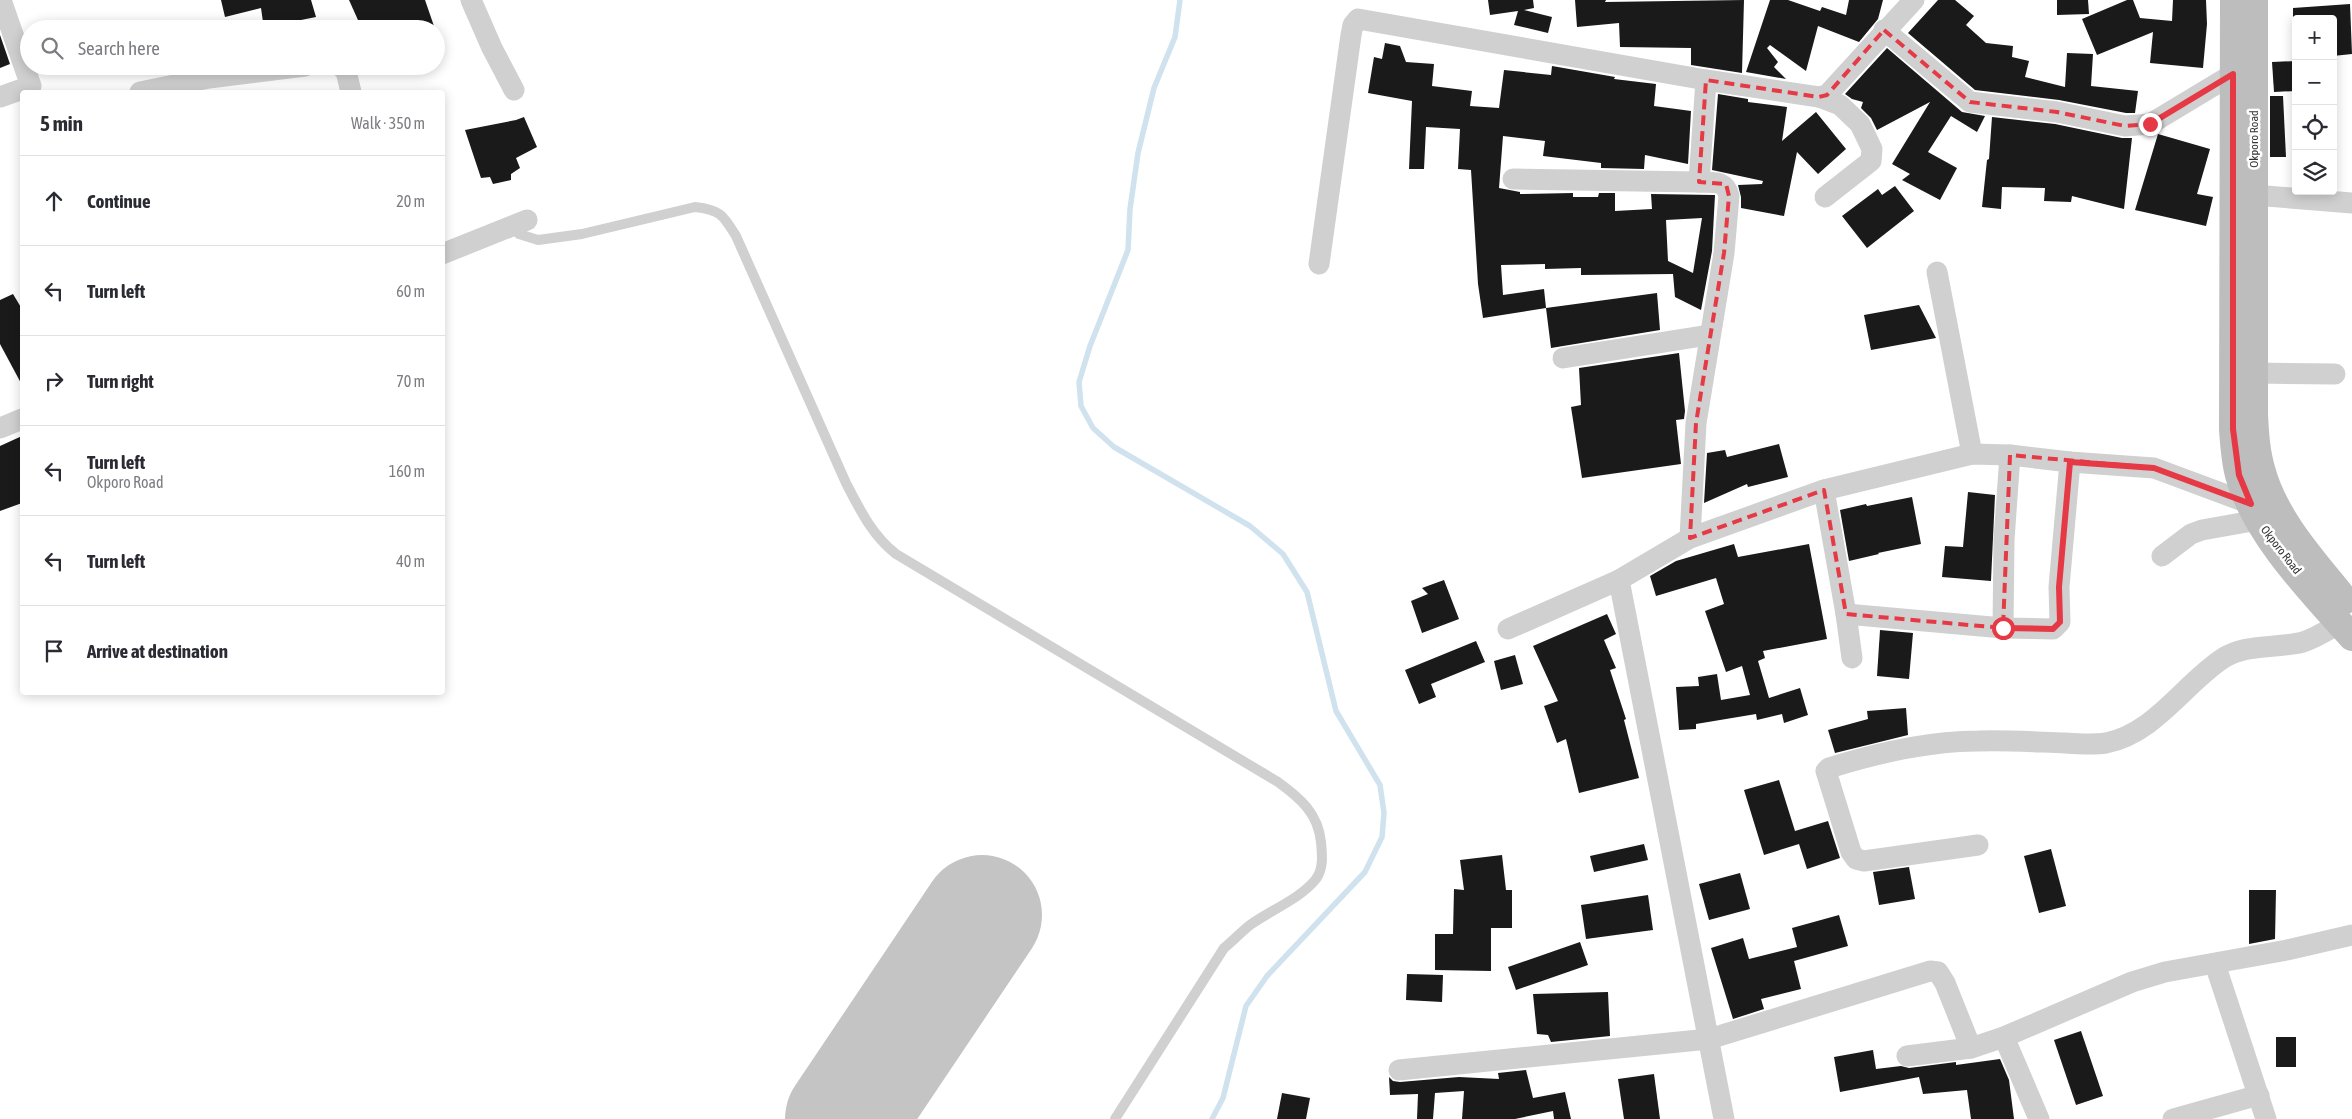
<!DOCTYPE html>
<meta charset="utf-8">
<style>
:root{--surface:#fff;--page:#f7f7f7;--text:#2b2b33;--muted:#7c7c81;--line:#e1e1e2}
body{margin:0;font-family:"Asap Condensed",sans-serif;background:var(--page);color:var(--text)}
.controls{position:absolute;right:15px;top:15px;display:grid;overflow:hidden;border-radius:5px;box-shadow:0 2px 12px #0003}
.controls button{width:45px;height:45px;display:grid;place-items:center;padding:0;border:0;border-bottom:1px solid var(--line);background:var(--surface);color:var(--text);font:25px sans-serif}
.stop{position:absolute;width:15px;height:15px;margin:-11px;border:4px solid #e63946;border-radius:50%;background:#fff}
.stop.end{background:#e63946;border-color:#fff;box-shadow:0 1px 5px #0008}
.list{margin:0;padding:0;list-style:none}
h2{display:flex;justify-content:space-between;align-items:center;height:65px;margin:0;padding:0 20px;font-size:21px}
h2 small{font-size:16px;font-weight:400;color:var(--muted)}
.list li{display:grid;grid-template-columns:32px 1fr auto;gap:15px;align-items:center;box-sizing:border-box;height:90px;padding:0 20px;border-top:1px solid var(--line)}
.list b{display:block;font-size:19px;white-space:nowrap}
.list p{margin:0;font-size:16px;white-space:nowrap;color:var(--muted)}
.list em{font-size:16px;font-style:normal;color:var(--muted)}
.icon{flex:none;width:28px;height:28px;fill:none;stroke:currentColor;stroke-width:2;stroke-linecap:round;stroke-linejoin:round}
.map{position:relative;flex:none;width:2352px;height:1119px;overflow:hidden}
.search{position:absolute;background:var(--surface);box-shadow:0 2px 12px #0003;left:20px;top:20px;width:425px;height:55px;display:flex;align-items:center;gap:12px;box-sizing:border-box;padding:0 18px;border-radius:28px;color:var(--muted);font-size:19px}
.panel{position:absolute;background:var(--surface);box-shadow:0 2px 12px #0003;left:20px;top:90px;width:425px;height:605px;border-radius:5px}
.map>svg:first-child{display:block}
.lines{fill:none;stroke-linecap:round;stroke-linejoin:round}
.stream{stroke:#cfe2ee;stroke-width:5.5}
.runway{stroke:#c4c4c4;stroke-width:120}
.building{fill:#1a1a1a;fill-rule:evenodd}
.lane{stroke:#d0d0d0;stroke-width:10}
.street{stroke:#d0d0d0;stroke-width:21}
.secondary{stroke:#bdbdbd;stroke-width:28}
.route{stroke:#e63946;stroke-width:6}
.marked{fill:none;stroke:#e63946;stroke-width:4;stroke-dasharray:10 6;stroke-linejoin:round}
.labels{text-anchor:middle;stroke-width:5;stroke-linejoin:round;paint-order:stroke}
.street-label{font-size:12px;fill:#333;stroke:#fff}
</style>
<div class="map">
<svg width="2352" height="1119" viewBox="0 0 2352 1119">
<rect width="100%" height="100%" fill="#fff"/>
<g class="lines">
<path class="stream" d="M 1180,0 L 1175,37 L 1154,88 L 1138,153 L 1130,209 L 1128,250 L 1090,346 L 1079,382 L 1081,406 L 1093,428 L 1114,447 L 1250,526 L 1283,554 L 1307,592 L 1336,711 L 1380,785 L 1384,813 L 1382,837 L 1365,872 L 1267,976 L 1246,1006 L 1223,1098 L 1212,1119"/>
<path class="runway" d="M 845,1119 L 982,915"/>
</g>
<g class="building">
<path d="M 221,0 L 311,0 L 316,17 L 301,20 L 303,29 L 264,29 L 261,8 L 225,17 Z"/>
<path d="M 349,0 L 425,0 L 435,29 L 362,29 Z"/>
<path d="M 1488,0 L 1533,0 L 1534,8 L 1524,10 L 1552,17 L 1548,33 L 1514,25 L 1518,11 L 1490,15 Z"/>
<path d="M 1575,0 L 1606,0 L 1605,2 L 1744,0 L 1742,73 L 1691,65 L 1691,48 L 1620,47 L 1619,23 L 1577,27 Z"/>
<path d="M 1770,0 L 1788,0 L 1820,11 L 1822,7 L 1846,15 L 1849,0 L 1883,0 L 1878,19 L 1859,42 L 1818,26 L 1806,71 L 1770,45 L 1767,48 L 1778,62 L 1774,67 L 1786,79 L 1746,72 Z"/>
<path d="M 1938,0 L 1955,0 L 1974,16 L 1966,25 L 1986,43 L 2013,46 L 2012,57 L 2029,61 L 2025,77 L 2065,87 L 2067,53 L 2093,54 L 2091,86 L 2138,91 L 2135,113 L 2126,113 L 2059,100 L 1975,90 L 1908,33 Z"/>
<path d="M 2057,0 L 2088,0 L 2089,14 L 2057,15 Z"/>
<path d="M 2127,0 L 2133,0 L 2140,18 L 2172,21 L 2173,0 L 2206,0 L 2207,24 L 2203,68 L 2150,63 L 2153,32 L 2097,55 L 2082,19 Z"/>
<path d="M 2350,4 L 2352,54 L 2333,56 L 2333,19 L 2293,19 L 2293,8 Z"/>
<path d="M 0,35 L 10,64 L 0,68 Z"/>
<path d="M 1385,43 L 1400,46 L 1406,62 L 1434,64 L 1432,86 L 1472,91 L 1470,106 L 1499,108 L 1504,70 L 1551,75 L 1552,66 L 1615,77 L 1614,79 L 1656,84 L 1654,106 L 1691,111 L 1688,164 L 1645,155 L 1644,169 L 1601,168 L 1601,163 L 1543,156 L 1545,141 L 1503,136 L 1499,188 L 1520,192 L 1520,194 L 1573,193 L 1573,197 L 1598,197 L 1599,193 L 1615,193 L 1615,211 L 1652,209 L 1651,194 L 1715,195 L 1712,251 L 1701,310 L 1675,297 L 1673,274 L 1581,275 L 1581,268 L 1545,269 L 1545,264 L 1501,265 L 1503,295 L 1544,289 L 1546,308 L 1483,318 L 1478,284 L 1471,170 L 1458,169 L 1460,129 L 1426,127 L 1424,169 L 1409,169 L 1412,101 L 1368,93 L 1374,57 L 1382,59 ZM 1702,218 L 1693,273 L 1668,261 L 1666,220 Z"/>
<path d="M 1887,48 L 1962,112 L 1985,116 L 1977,132 L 1951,116 L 1928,152 L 1957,168 L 1940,200 L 1902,180 L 1910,174 L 1892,164 L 1930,102 L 1877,130 L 1871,118 L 1861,108 L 1863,102 L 1852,99 L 1845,94 Z"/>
<path d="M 2296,61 L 2296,91 L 2274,92 L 2272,62 Z"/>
<path d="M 1718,94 L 1748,99 L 1748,102 L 1787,107 L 1782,141 L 1816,112 L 1846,149 L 1818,174 L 1797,152 L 1784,216 L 1741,208 L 1741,197 L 1738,185 L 1762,184 L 1763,181 L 1712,170 Z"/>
<path d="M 2270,96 L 2283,96 L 2286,157 L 2270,157 Z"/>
<path d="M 524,117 L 537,147 L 516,158 L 520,168 L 511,174 L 511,180 L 493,184 L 490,177 L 481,178 L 465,130 L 516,120 Z"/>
<path d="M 1992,117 L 2055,124 L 2122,138 L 2132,138 L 2124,209 L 2072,196 L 2071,202 L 2044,201 L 2045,188 L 2002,187 L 2001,209 L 1982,207 L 1987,160 L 1989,159 Z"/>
<path d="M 2158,134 L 2210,149 L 2197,194 L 2213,197 L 2206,226 L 2135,210 Z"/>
<path d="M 1895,186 L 1914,211 L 1867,248 L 1842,216 L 1878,189 L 1882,195 Z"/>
<path d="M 1657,293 L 1660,330 L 1551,348 L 1546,308 Z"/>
<path d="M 13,294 L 22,309 L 22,385 L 0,344 L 0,300 Z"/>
<path d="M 1919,305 L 1936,338 L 1871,350 L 1864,315 Z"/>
<path d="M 1679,353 L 1685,411 L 1684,419 L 1676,420 L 1681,464 L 1582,478 L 1571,407 L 1581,405 L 1579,368 Z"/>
<path d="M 22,436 L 22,503 L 0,511 L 0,446 Z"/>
<path d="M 1779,444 L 1788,477 L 1748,487 L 1747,484 L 1704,503 L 1707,453 L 1725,450 L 1727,457 Z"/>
<path d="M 1968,492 L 1995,495 L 1991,581 L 1942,577 L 1945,546 L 1963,547 Z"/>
<path d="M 1912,497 L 1921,544 L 1878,553 L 1879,554 L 1849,561 L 1840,510 L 1866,504 L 1867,506 Z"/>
<path d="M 1734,544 L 1738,557 L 1809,544 L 1827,639 L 1763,651 L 1765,658 L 1758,661 L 1769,698 L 1800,688 L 1808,715 L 1784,723 L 1782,714 L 1757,720 L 1756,714 L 1696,724 L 1696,729 L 1679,730 L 1676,687 L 1699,686 L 1698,677 L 1717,674 L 1721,700 L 1750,695 L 1742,666 L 1726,672 L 1705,611 L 1724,604 L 1716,578 L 1656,596 L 1650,576 L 1676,561 Z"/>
<path d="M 1444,580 L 1459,619 L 1422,633 L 1411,601 L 1428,594 L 1422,588 Z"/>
<path d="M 1607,614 L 1616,634 L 1604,640 L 1616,668 L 1610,670 L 1626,719 L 1624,720 L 1639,778 L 1579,793 L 1566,739 L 1557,743 L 1544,706 L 1558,701 L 1533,646 Z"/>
<path d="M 1880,630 L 1913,633 L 1909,679 L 1877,676 Z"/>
<path d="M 1476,641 L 1485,662 L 1431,684 L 1436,697 L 1419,704 L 1405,670 Z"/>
<path d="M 1515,655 L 1523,684 L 1501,690 L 1494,661 Z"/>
<path d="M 1906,708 L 1908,735 L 1835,753 L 1828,730 L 1868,719 L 1867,711 Z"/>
<path d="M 1779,780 L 1795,831 L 1828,821 L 1840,858 L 1807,869 L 1799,844 L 1764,855 L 1744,790 Z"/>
<path d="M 1644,844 L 1648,860 L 1594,872 L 1590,856 Z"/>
<path d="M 2051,849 L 2066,906 L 2039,913 L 2024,856 Z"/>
<path d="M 1502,855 L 1506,890 L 1512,890 L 1512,928 L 1491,928 L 1491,971 L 1435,970 L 1435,934 L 1453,934 L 1454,889 L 1464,890 L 1460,860 Z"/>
<path d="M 1909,867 L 1915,899 L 1879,905 L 1873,872 Z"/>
<path d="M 1740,873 L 1750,909 L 1709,920 L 1699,884 Z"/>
<path d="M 2249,890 L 2276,890 L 2275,939 L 2249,944 Z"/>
<path d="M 1648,895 L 1653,930 L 1586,939 L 1581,905 Z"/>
<path d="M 1839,915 L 1848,946 L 1794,961 L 1801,989 L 1761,999 L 1764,1009 L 1733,1019 L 1711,948 L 1743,938 L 1749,959 L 1797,947 L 1792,928 Z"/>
<path d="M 1580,942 L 1588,965 L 1516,990 L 1508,967 Z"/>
<path d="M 1407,974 L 1443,975 L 1442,1002 L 1406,1000 Z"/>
<path d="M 1608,992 L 1610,1036 L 1551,1042 L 1548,1035 L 1537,1034 L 1533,994 Z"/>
<path d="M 2081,1031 L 2103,1096 L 2076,1105 L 2054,1040 Z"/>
<rect x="2276" y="1037" width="20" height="30"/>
<path d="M 1873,1050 L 1876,1069 L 1901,1066 L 1909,1068 L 1956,1062 L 1956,1065 L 2000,1059 L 2009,1080 L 2014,1119 L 1971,1119 L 1967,1090 L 1923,1094 L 1919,1077 L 1840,1092 L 1834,1057 Z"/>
<path d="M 1526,1070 L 1533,1098 L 1565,1092 L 1571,1119 L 1554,1119 L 1553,1111 L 1515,1119 L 1462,1119 L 1464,1091 L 1435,1093 L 1433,1119 L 1417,1119 L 1418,1094 L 1390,1095 L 1389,1077 L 1393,1081 L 1400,1082 L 1459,1077 L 1499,1079 L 1498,1073 Z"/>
<path d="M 1654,1074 L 1660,1119 L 1624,1119 L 1618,1079 Z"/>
<path d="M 1282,1093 L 1310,1098 L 1306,1119 L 1277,1119 Z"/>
</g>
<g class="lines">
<path class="lane" d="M 512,226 L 519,234 L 538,240 L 582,234 L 695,207 C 721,210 723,215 736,236 L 846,483 C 860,510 872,535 896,554 L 1278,782 C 1300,798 1318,813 1321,842 C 1322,854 1324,868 1316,879 C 1300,899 1271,910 1250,925 C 1241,932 1233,941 1224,948 L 1115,1119"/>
<g class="street">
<path d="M 471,0 L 492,48 L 514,90"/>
<path d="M 1884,30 L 1970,102 L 2057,112 L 2125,126 L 2150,124 L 2233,74"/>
<path d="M 340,66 L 346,71 L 351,92"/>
<path d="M 140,92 L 209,78 L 305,66"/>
<path d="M 0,97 L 31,86 L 1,0"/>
<path d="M 1819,97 L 1840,105 L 1860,124 L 1872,149 L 1871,161 L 1825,197"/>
<path d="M 1513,179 L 1699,182 C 1713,183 1725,179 1729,196 L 1724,253 L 1696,423 L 1690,538"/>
<path d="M 1699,182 L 1706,80"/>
<path d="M 2254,195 L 2352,203"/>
<path d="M 442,254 L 527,220"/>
<path d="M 1319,264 L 1351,35 L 1353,25 L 1358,19 L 1706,80 L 1819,97 L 1827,95 L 1914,0"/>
<path d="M 1937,272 L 1972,454"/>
<path d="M 1563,358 L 1709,335"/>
<path d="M 2254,373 L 2335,374"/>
<path d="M 0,428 L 22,419"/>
<path d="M 1824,490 L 1846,614 L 1852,658"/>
<path d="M 2162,556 L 2191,534 L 2202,530 L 2258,520"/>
<path d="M 1619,580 L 1724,1119"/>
<path d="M 1846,614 L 2003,628 L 2053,629 L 2060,622 L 2059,587 L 2070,462"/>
<path d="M 2003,628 L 2004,540 L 2010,455"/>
<path d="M 1508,629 L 1619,580 L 1690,538 L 1824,490 L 1972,454 L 2010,455 L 2070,462 L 2154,468 L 2251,504"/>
<path d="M 1978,845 L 1864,861 L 1856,859 L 1851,852 L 1826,771 L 1829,768 C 1877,753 1927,741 1978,741 C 2007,740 2036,742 2065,743 C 2079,744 2093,745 2106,743 C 2155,733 2183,685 2222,659 C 2245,643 2277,649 2303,642 C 2316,638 2328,630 2340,623"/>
<path d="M 2215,964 L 2266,1119"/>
<path d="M 2004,1037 L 2039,1119"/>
<path d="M 1907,1056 L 1971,1048 L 2004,1037 L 2132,982 L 2165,972 L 2287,950 L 2352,935"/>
<path d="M 1399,1070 L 1709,1039 L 1930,971 L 1938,972 L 1945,983 L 1971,1048"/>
<path d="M 2173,1119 L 2259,1095"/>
</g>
<g class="secondary">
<path d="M 2234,0 L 2233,429 C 2234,444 2235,460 2239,475 C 2255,534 2311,591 2352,637"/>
<path d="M 2254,0 L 2254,415 C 2255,434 2256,453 2262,472 C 2276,521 2313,560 2345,600"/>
</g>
</g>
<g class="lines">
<path class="route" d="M 2003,628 L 2053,629 L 2060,622 L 2059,587 L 2070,462 L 2154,468 L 2251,504 L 2239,475 L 2233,429 L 2233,74 L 2150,124"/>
</g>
<path class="marked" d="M 1884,30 L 1970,102 L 2057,112 L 2125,126 L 2150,124 L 2233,74 L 2233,429 L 2239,475 L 2251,504 L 2154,468 L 2010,455 L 2003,628 L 1846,614 L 1824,490 L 1690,538 L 1696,423 L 1724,253 L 1729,196 L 1726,184 L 1699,182 L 1706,80 L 1819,97 L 1827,95 Z"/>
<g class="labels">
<g class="street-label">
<text transform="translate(2254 139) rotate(-90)" y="4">Okporo Road</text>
<text transform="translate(2281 550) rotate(52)" y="4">Okporo Road</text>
</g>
</g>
</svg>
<div class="controls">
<button>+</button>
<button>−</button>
<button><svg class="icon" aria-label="locate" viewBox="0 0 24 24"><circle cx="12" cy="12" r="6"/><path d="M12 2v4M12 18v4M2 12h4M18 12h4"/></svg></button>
<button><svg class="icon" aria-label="layers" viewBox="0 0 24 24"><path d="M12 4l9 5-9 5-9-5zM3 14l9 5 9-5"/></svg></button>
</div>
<div class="stop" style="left:2003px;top:628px"></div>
<div class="stop end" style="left:2150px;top:124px"></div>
<div class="search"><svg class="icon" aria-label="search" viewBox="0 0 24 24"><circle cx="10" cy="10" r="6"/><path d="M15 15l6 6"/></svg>Search here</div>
<section class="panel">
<h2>5 min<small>Walk · 350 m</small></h2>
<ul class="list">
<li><svg class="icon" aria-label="ahead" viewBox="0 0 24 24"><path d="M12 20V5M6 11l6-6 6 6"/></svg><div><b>Continue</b></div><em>20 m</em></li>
<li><svg class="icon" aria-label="left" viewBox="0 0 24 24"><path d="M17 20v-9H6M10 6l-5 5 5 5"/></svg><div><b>Turn left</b></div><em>60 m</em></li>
<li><svg class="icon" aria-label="right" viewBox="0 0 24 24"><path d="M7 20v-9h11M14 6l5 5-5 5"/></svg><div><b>Turn right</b></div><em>70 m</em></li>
<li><svg class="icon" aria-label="left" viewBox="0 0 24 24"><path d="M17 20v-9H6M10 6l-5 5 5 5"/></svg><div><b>Turn left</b><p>Okporo Road</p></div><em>160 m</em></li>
<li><svg class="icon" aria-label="left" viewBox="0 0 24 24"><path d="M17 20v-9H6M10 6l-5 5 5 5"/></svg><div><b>Turn left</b></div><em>40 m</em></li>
<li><svg class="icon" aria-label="arrive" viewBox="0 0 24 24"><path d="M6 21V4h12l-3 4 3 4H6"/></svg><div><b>Arrive at destination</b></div></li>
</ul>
</section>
</div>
